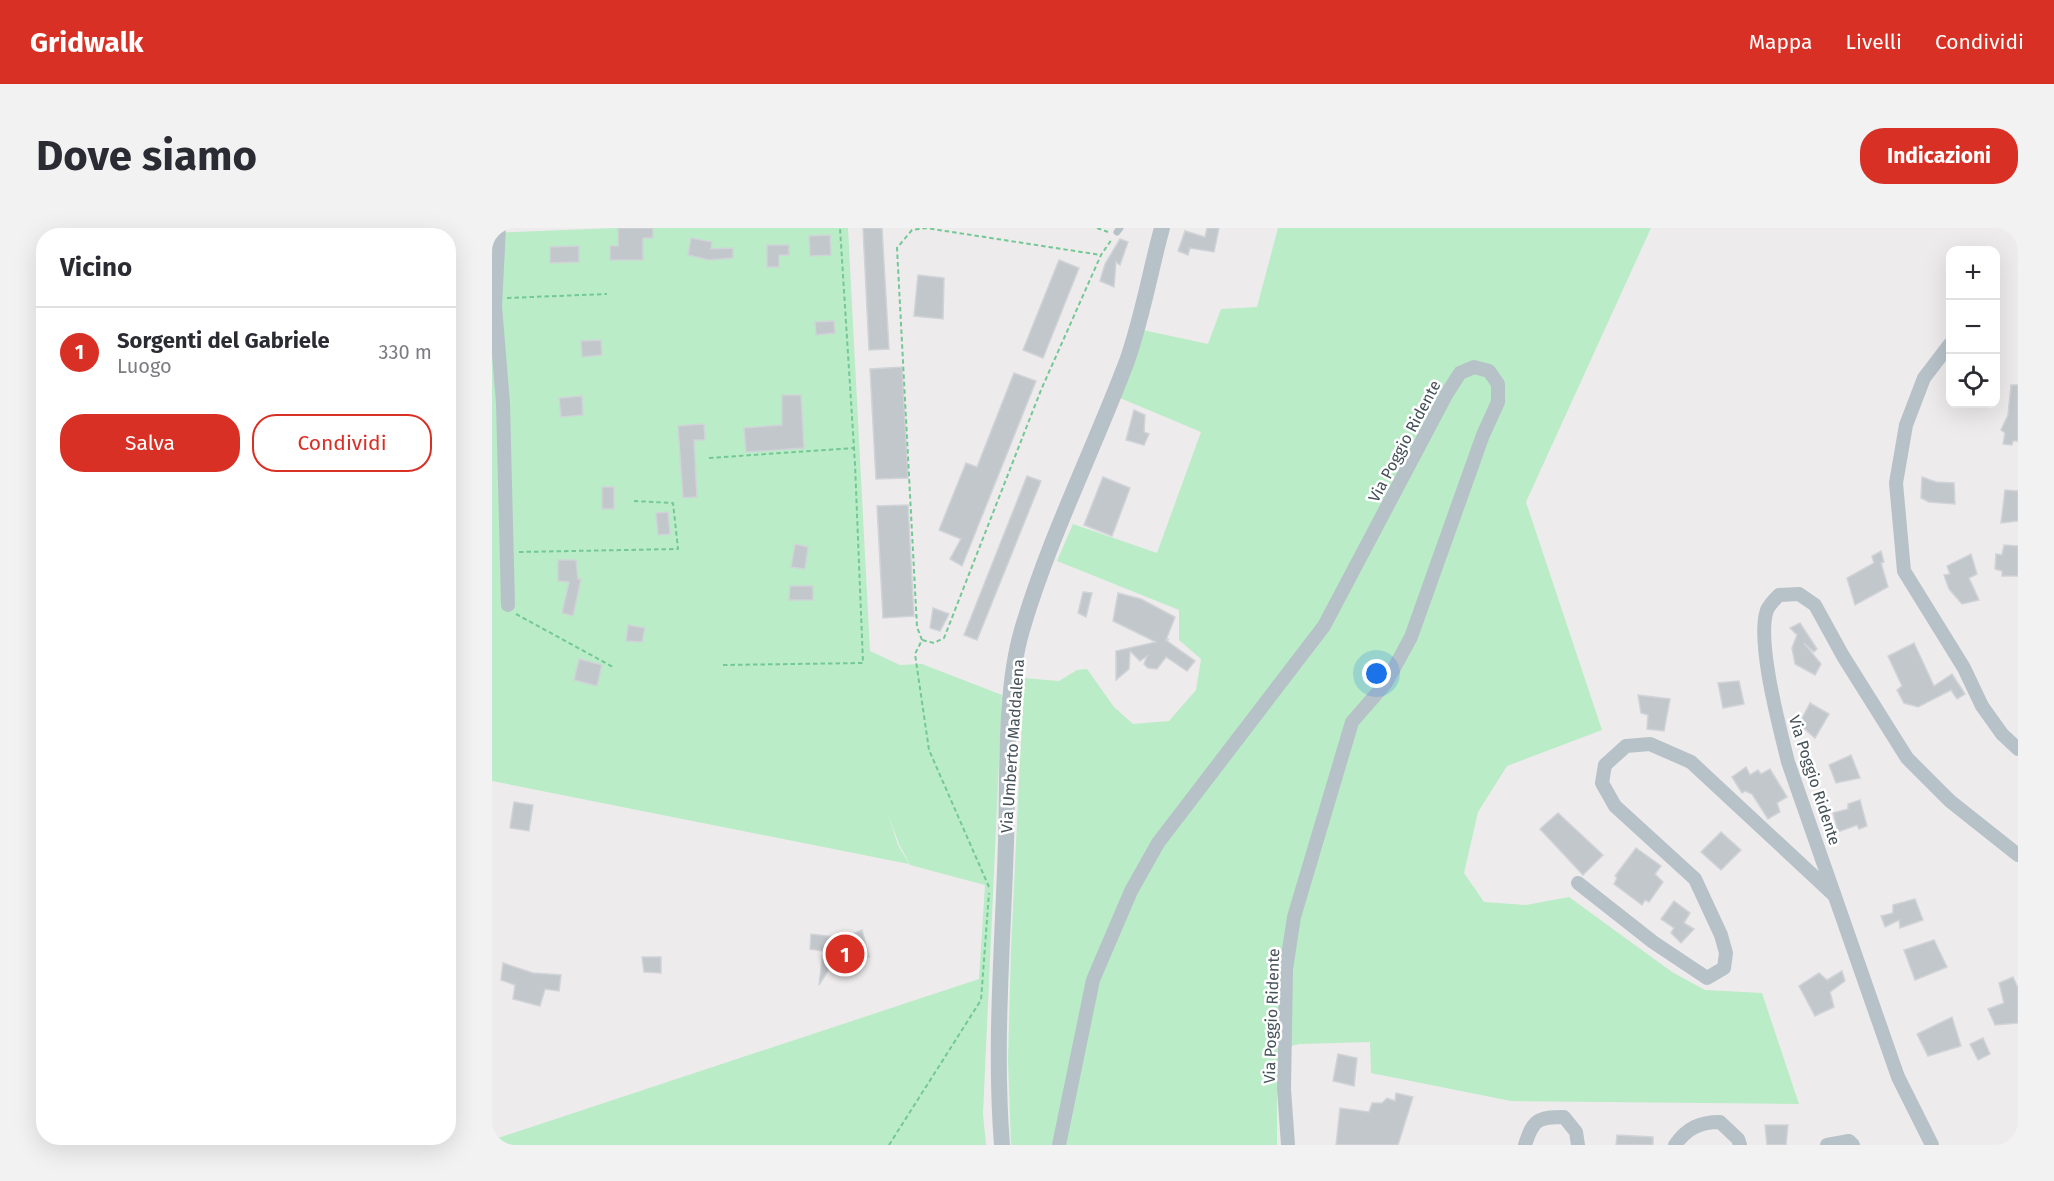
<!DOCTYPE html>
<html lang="it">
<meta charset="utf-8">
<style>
:root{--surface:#fff;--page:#f2f2f3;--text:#2b2b33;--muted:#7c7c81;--line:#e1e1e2;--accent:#d93025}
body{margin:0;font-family:"Fira Sans",sans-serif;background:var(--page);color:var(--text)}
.controls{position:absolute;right:18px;top:18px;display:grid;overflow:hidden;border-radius:12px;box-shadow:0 6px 24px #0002}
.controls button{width:54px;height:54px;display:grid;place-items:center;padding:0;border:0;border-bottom:2px solid var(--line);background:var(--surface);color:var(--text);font:30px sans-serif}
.you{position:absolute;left:885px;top:446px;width:21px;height:21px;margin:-15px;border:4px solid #fff;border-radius:50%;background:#1a73e8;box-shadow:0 0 0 9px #1a73e833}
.badge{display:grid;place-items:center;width:39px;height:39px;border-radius:50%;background:var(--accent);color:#fff;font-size:20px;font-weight:700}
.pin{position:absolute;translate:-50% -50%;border:3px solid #fff;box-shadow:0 2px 6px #0006}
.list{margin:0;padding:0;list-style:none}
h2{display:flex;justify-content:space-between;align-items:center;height:78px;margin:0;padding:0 24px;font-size:26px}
h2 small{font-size:20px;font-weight:400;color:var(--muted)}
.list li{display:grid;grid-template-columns:39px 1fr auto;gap:18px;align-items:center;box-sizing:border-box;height:90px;padding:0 24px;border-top:2px solid var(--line)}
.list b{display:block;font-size:22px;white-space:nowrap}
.list p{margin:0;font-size:20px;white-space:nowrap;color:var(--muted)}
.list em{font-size:20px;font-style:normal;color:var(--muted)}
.actions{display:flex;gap:12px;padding:18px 24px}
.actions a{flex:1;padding:14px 0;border:2px solid var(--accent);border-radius:24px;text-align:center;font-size:21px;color:var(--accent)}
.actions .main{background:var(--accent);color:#fff}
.icon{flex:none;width:33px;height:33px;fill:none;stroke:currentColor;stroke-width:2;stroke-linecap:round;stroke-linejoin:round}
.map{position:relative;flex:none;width:1526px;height:917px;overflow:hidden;border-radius:24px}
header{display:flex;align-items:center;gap:36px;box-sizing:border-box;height:84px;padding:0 30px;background:var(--accent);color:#fff}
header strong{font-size:28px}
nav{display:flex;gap:33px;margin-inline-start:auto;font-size:21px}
.intro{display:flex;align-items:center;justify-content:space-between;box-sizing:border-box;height:144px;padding:0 36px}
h1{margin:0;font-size:42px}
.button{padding:15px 27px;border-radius:24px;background:var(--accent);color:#fff;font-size:21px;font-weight:700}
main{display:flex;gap:36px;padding:0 36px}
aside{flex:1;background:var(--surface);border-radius:24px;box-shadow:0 6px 24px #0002}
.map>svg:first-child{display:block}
.green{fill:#baecc7}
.building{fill:#c2c7cb;stroke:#d0d3d7;stroke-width:1.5}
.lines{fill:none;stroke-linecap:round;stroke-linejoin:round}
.path{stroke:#73c895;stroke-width:2;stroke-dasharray:4.5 3;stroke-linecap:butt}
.service{stroke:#b7c2c8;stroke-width:7}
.minor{stroke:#b7c2c8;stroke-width:14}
.tertiary{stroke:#b7c2c8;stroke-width:16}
.labels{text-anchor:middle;stroke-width:5;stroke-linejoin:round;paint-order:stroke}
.street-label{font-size:16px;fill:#455158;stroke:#fff}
</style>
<header>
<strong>Gridwalk</strong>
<nav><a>Mappa</a><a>Livelli</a><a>Condividi</a></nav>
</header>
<div class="intro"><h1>Dove siamo</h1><a class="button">Indicazioni</a></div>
<main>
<aside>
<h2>Vicino<small></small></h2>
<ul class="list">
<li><span class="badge">1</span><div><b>Sorgenti del Gabriele</b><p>Luogo</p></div><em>330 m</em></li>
</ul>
<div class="actions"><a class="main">Salva</a><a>Condividi</a></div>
</aside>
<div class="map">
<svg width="1526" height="917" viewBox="0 0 1526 917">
<rect width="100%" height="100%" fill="#eeebec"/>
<g class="green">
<path d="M 124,0 L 356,0 L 378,423 L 408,437 L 430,436 L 510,467 L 491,886 L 494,917 L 0,917 L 0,912 L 487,751 L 493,657 L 418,637 L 407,616 L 396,586 L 406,617 L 417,636 L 0,553 L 0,5 Z"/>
<path d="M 786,0 L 1159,0 L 1034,274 L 1110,502 L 1015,538 L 986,584 L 972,645 L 992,674 L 1034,677 L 1077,669 L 1180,744 L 1213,762 L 1270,765 L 1307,876 L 1019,873 L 879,845 L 878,814 L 808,816 L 785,821 L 785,917 L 519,917 L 516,833 L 519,720 L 532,450 L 567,453 L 585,442 L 595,441 L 622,479 L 641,496 L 677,493 L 704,462 L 709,431 L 687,412 L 687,382 L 565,333 L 581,296 L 665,325 L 709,204 L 628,170 L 651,102 L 716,116 L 729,81 L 765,79 Z"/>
</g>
<g class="building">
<path d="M 126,0 L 161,0 L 161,10 L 151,10 L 151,32 L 118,32 L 118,18 L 126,18 Z"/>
<path d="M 371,0 L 390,0 L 397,121 L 377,122 Z"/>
<path d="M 715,0 L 727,0 L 722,24 L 698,20 L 696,27 L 686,23 L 693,3 L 713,9 Z"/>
<path d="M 338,7 L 339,27 L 318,28 L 317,8 Z"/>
<path d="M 199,10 L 220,14 L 219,21 L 241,20 L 241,30 L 217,32 L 196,27 Z"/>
<path d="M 628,11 L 636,14 L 628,37 L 624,34 L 622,59 L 608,53 L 613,36 Z"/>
<path d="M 275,17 L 297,17 L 297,27 L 287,27 L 287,39 L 275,39 Z"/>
<path d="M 87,18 L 87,34 L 58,35 L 58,19 Z"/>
<path d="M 567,32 L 587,40 L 551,130 L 531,122 Z"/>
<path d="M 426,47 L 452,50 L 451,91 L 422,88 Z"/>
<path d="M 342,93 L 343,105 L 324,107 L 323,94 Z"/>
<path d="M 109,112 L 110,127 L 90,129 L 89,113 Z"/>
<path d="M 410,139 L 416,250 L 384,251 L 378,141 Z"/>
<path d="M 522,145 L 544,153 L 470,338 L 458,331 L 469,311 L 447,302 L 474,235 L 485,239 Z"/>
<path d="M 1519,157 L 1526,157 L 1526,213 L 1521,213 L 1520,217 L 1511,216 L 1513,205 L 1509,202 L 1516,187 Z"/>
<path d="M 290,167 L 309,167 L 312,220 L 254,224 L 252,200 L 290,197 Z"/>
<path d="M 90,168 L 91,187 L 69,189 L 67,170 Z"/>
<path d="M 642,182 L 653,187 L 652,204 L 657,206 L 652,217 L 634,212 Z"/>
<path d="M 212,196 L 213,212 L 202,212 L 205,269 L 191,270 L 186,198 Z"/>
<path d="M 535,248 L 549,253 L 485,412 L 472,407 Z"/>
<path d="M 611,249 L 638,260 L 620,308 L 592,297 Z"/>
<path d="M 1430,249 L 1444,254 L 1462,255 L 1463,276 L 1437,274 L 1429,270 Z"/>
<rect x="110" y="259" width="12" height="22"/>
<path d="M 1513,262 L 1526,263 L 1526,293 L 1509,295 Z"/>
<path d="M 416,277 L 422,388 L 391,390 L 385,278 Z"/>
<path d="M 176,284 L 178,306 L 166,307 L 164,285 Z"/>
<path d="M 303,316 L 316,319 L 313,341 L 299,339 Z"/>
<path d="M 1512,317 L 1526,318 L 1526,348 L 1510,348 L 1510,343 L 1503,341 L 1504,326 L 1510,327 Z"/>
<path d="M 1389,323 L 1392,334 L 1389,335 L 1396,359 L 1363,377 L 1355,350 L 1382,335 L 1380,328 Z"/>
<path d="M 1479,326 L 1485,346 L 1477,350 L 1487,372 L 1470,376 L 1457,361 L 1452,347 L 1458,346 L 1455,338 Z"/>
<path d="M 66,332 L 84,332 L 86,351 L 89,351 L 81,388 L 70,385 L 77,354 L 66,353 Z"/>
<path d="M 298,358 L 321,358 L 321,372 L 297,372 Z"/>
<path d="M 591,364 L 600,365 L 594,389 L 586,385 Z"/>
<path d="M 626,365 L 649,371 L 683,389 L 674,412 L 677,411 L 675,413 L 703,433 L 695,443 L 674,429 L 665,441 L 656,440 L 652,436 L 655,428 L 648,433 L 638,423 L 637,441 L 624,452 L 624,423 L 664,414 L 621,393 Z"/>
<path d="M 441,380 L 457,386 L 448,403 L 438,400 Z"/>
<path d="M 1308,395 L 1325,421 L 1322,424 L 1312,415 L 1329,436 L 1323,447 L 1303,436 L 1300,420 L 1305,407 L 1298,400 Z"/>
<path d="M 136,397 L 153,400 L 150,414 L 134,413 Z"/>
<path d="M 1422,415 L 1442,458 L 1460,446 L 1473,466 L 1465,471 L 1459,462 L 1426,479 L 1412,475 L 1405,462 L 1410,458 L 1396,428 Z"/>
<path d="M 87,431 L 110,437 L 105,458 L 82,452 Z"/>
<path d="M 1247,453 L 1252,476 L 1231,480 L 1226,455 Z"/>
<path d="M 1146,467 L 1178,471 L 1172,503 L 1155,501 L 1156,487 L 1149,485 Z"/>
<path d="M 1318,475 L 1337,486 L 1323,510 L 1307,496 Z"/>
<path d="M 1359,527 L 1368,550 L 1344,555 L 1337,537 Z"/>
<path d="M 1254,539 L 1258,547 L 1266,542 L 1269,546 L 1278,541 L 1295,569 L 1285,575 L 1288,584 L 1276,591 L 1260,566 L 1253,563 L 1250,565 L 1240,549 Z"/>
<path d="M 1368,572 L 1375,598 L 1367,601 L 1365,597 L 1346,604 L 1341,585 L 1356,581 L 1356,576 Z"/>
<path d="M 22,574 L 41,577 L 37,603 L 18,600 Z"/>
<path d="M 1066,585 L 1111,627 L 1091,647 L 1048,601 Z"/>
<path d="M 1229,604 L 1249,622 L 1229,642 L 1209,624 Z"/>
<path d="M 1144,620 L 1169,638 L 1163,646 L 1171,654 L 1157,674 L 1153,672 L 1150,677 L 1122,656 L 1125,650 L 1123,648 Z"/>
<path d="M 1423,671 L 1431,692 L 1408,700 L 1407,692 L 1393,699 L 1389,688 L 1401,685 L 1401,677 Z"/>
<path d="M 1182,673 L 1198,685 L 1192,695 L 1202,701 L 1189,715 L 1179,705 L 1182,700 L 1169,691 Z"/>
<path d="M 370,702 L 377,729 L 343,732 L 327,757 L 331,723 L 318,721 L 319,706 L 351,710 Z"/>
<path d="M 1442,712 L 1455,739 L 1423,752 L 1412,722 Z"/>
<path d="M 150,729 L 169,729 L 169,745 L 152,744 Z"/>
<path d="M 11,735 L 41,745 L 69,747 L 67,763 L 53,761 L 48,778 L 21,771 L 23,757 L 9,752 Z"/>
<path d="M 1350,743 L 1353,753 L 1338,764 L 1342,779 L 1323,788 L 1307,758 L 1327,745 L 1335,752 Z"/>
<path d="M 1521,749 L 1526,760 L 1526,795 L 1503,797 L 1496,781 L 1512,775 L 1507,755 Z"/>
<path d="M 1460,789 L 1469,818 L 1436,828 L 1425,806 Z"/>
<path d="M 1491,810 L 1498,826 L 1486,832 L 1478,816 Z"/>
<path d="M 846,826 L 865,830 L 862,858 L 841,853 Z"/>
<path d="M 904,865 L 921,869 L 906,917 L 844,917 L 848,880 L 877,884 L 880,875 L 890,875 L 895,870 L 903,873 Z"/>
<path d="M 1273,897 L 1296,897 L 1294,917 L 1275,917 Z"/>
<path d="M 1125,907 L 1161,909 L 1161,917 L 1124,917 Z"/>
</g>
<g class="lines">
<g class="path">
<path d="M 605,0 L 616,4"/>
<path d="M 15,70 L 115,66"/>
<path d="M 217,230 L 362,220"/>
<path d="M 27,324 L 186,321 L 181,275 L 142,273"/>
<path d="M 24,386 L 121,439"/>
<path d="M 430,412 L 425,399 L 405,20 L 420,2 L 434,0 L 609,27"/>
<path d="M 231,437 L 371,435 L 363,236 L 348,0"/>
<path d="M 497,659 L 437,522 L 423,426 L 430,412 L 442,415 L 452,410 L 549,162 L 609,27 L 620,11"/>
<path d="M 397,917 L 489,772 L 497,665"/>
</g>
<path class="service" d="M 625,4 L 628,0"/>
<g class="minor">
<path d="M 0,1 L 7,0 L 3,78 L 11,175 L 16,377"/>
<path d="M 1458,116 L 1432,150 L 1414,197 L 1404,255 L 1412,343 L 1472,440 L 1490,478 L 1510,506 L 1526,521"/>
<path d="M 1086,655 L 1161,714 L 1215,750 L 1232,740 L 1234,725 L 1229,707 L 1203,651 L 1123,578 L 1110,555 L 1113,537 L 1134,518 L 1158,516 L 1199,534 L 1342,667"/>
<path d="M 567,917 L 601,752 L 639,663 L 666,615 L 832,398 L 954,167 L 968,145 L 982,139 L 997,143 L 1006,156 L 1006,174 L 991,207 L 919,409 L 894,455 L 860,494 L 802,689 L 794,741 L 792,861 L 796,917"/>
<path d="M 1033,917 C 1041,892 1045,889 1072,889 L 1084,904 L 1086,917"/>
<path d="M 1183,917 C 1195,900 1208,894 1228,894 L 1246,911 L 1248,917"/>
<path d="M 1335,917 L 1357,913 L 1361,917"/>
<path d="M 1440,917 L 1406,849 L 1296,534 C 1288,501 1264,413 1275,382 C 1278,376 1282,372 1287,367 L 1307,366 L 1323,377 L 1351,428 L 1415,530 L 1458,573 L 1526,627"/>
</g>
<path class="tertiary" d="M 510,917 C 502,817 511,714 514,614 C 516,550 512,463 530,402 C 557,310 601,223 635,133 C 650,91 658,44 670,0"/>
</g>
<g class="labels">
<g class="street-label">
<text transform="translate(912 213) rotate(-62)" y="6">Via Poggio Ridente</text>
<text transform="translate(520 518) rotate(-86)" y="6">Via Umberto Maddalena</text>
<text transform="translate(1323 552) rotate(72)" y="6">Via Poggio Ridente</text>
<text transform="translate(779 788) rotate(-88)" y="6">Via Poggio Ridente</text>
</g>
</g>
</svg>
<div class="controls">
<button>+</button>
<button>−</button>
<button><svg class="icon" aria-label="locate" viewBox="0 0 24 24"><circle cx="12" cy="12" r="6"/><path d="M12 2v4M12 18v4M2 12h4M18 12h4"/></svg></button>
</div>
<div class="you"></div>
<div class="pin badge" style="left:353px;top:726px">1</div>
</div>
</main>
